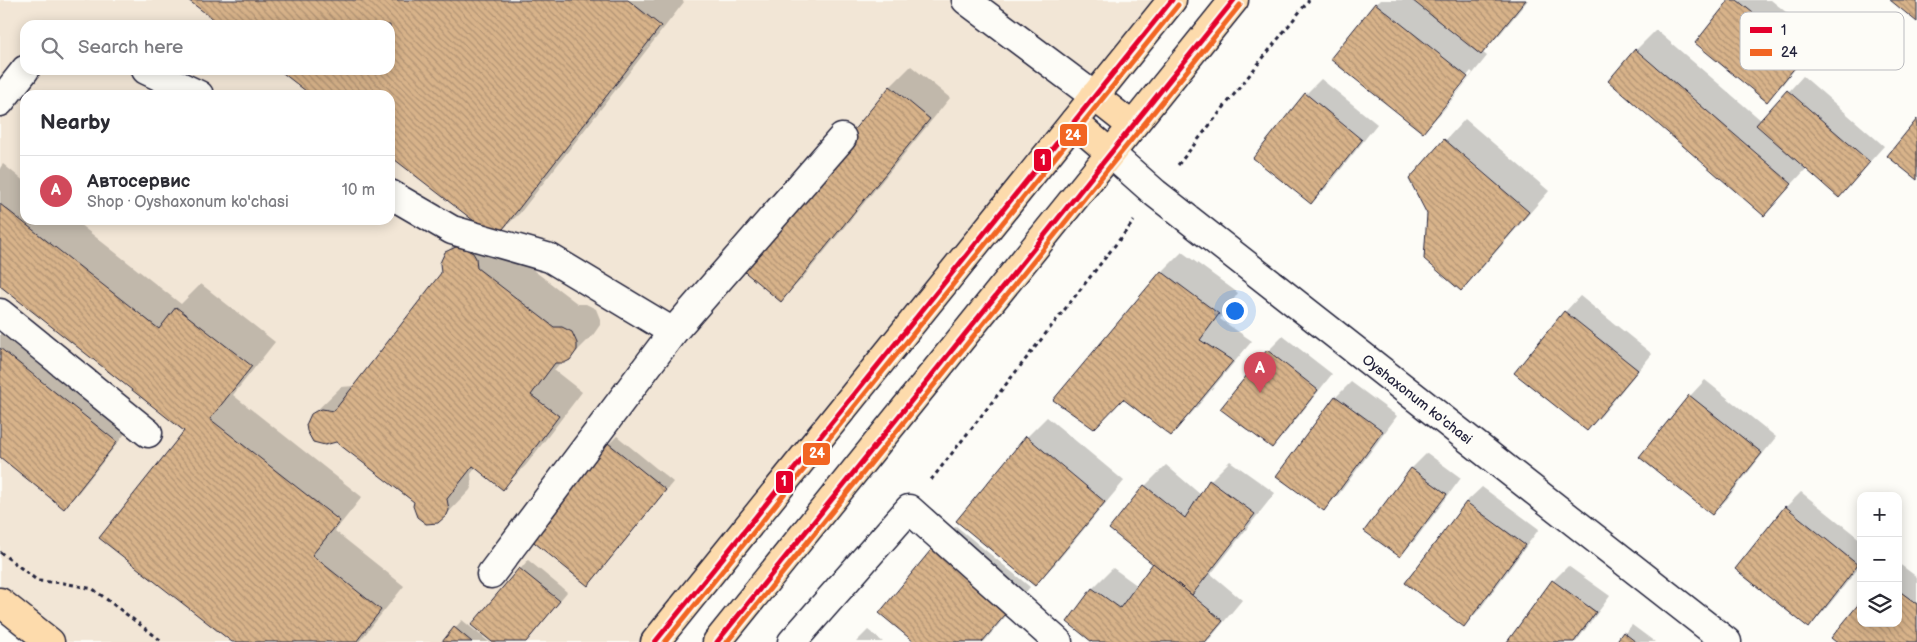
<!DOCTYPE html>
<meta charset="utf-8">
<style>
:root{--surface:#fff;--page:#f7f7f7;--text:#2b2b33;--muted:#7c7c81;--line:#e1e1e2;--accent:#d1495b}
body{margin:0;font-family:"Balsamiq Sans",sans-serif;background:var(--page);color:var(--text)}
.controls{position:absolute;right:15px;bottom:15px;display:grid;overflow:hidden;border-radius:10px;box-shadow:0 2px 12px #0003}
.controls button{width:45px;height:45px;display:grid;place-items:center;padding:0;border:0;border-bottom:1px solid var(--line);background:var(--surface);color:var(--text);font:25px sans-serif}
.you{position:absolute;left:1234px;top:310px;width:18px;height:18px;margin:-12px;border:4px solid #fff;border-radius:50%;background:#1a73e8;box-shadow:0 0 0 8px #1a73e833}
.badge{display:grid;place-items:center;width:32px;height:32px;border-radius:50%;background:var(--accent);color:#fff;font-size:16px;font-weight:700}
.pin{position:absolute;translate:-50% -41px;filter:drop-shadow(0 1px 2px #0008)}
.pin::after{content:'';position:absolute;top:26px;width:18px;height:15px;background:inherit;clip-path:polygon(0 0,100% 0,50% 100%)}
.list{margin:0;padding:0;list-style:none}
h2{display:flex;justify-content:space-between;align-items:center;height:65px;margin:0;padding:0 20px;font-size:21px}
h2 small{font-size:16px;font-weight:400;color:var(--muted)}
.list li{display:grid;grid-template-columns:32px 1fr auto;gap:15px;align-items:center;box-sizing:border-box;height:70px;padding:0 20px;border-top:1px solid var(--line)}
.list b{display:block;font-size:19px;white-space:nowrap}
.list p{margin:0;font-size:16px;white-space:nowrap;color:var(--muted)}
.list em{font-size:16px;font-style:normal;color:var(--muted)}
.icon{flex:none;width:28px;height:28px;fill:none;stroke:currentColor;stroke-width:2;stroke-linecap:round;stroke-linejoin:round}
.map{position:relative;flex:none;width:1917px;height:642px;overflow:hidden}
.search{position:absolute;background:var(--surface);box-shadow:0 2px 12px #0003;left:20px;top:20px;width:375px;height:55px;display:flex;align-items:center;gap:12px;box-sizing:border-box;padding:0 18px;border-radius:15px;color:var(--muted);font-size:19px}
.panel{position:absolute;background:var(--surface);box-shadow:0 2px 12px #0003;left:20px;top:90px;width:375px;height:135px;border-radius:15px}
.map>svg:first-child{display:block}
.built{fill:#f2e6d6;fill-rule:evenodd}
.shadow{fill:#0003;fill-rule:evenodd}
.building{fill:url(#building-back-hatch);stroke:#22223b}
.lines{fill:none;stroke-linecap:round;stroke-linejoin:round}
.minor-casing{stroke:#22223b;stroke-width:31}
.major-casing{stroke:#22223b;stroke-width:31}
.path{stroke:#22223b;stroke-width:3;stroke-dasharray:4 4;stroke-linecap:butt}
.minor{stroke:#fdfcf7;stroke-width:28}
.major{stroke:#fddbac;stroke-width:28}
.bus-1-casing{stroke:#fdfcf7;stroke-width:9}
.bus-2-casing{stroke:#fdfcf7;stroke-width:9}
.bus-1{stroke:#e4002b;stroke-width:5}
.bus-2{stroke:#f26522;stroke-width:5}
.labels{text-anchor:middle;stroke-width:4.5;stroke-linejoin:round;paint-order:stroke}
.street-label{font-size:14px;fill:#22223b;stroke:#fdfcf7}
.key{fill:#fdfcf7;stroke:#bbbbbf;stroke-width:1}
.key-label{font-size:14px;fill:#22223b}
.line-badge{stroke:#fdfcf7;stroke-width:2}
.badge-label{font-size:14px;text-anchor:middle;font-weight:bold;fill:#fff}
</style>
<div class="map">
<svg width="1917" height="642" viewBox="0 0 1917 642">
<defs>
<pattern id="building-back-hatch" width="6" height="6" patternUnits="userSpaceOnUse" patternTransform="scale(1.25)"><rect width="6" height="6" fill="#d8b38a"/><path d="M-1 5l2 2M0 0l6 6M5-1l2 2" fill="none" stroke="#af9172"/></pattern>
</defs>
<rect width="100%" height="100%" fill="#fdfcf7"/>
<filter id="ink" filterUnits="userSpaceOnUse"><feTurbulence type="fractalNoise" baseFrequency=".02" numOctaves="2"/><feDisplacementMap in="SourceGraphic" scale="10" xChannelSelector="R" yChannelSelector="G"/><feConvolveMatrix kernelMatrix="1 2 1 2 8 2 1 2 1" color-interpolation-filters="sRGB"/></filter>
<g filter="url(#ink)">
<path class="built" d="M 0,0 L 1172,0 L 655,642 L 50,642 L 0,602 ZM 25,25 L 390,25 L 390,70 L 25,70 ZM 25,95 L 390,95 L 390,220 L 25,220 Z"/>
<g class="shadow">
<path d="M 190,0 L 682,0 L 684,2 L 520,213 L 499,233 L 500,245 L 578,304 L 586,304 L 596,309 L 600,319 L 600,325 L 593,335 L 569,359 L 561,362 L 554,370 L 582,392 L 526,465 L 503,488 L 476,467 L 471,474 L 472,485 L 470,490 L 446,515 L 415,501 L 312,415 L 341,387 L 354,386 L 442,273 L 446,253 L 470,229 L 480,224 L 390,154 L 390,95 L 313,95 L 281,70 L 390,70 L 390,25 L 223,25 Z"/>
<path d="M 1380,0 L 1528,0 L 1501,33 L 1482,52 L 1487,56 L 1443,111 L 1423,131 L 1376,4 ZM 1471,71 L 1473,73 L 1442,111 L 1439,111 Z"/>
<path d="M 1731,0 L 1771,0 L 1819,39 L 1782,85 L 1767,100 Z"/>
<path d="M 1656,30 L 1762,121 L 1803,76 L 1884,146 L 1839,196 L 1807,168 L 1764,214 L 1636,50 Z"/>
<path d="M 911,66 L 950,98 L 801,280 L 781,300 L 890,87 Z"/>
<path d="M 1321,79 L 1377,124 L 1326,188 L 1311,203 L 1306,94 Z"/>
<path d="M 1465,119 L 1549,191 L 1481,269 L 1461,289 L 1428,214 L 1410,179 Z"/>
<path d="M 3,164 L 25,182 L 25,220 L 74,220 L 181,304 L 201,284 L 275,342 L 233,395 L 362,497 L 335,531 L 404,586 L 359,642 L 234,642 L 185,431 L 0,284 L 0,168 Z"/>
<path d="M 1182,252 L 1238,293 L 1220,319 L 1252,341 L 1191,414 L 1171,434 L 1162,272 Z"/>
<path d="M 1580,296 L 1652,354 L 1602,415 L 1587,430 L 1515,373 L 1565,312 Z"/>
<path d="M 0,321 L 131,426 L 79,492 L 64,507 L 0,455 Z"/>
<path d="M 1283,336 L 1332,374 L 1287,431 L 1272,446 L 1268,351 Z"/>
<path d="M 1705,380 L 1776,437 L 1727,499 L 1712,514 L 1640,457 L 1690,396 Z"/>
<path d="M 1351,382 L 1397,416 L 1339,494 L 1324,509 L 1336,397 Z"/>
<path d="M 1047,417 L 1124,481 L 1055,564 L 1035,584 L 1027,437 Z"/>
<path d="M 617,436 L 673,482 L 595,577 L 609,444 Z"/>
<path d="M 1427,453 L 1461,478 L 1415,540 L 1400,555 L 1366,530 L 1412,468 Z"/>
<path d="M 1230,461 L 1275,493 L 1211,574 L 1242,600 L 1207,642 L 1094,642 L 1069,621 L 1093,588 L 1113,568 L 1138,586 L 1154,563 L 1111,529 L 1145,486 L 1166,465 L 1201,495 L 1210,481 Z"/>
<path d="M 1482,487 L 1539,529 L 1479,610 L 1464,625 L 1466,502 Z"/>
<path d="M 1801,492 L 1861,540 L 1861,565 L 1824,611 L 1809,626 L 1786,507 Z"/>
<path d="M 956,526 L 1030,587 L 984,642 L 916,642 L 936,546 Z"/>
<path d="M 528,560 L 567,592 L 526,642 L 494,642 L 473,625 Z"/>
<path d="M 1898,563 L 1917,577 L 1917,642 L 1838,642 L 1861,623 L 1898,623 Z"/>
<path d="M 1568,566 L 1610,596 L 1576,642 L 1508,642 L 1553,581 Z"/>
<path d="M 462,620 L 489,642 L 443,642 Z"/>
<path d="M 1632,625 L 1655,642 L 1617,642 Z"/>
<path d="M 868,630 L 883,642 L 856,642 Z"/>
</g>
<g class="building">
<path d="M 188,0 L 628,0 L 661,26 L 496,238 L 390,156 L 390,95 L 311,95 L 279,70 L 390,70 L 390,25 L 221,25 Z"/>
<path d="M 1412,0 L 1526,0 L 1481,55 Z"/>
<path d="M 1729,0 L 1737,0 L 1805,55 L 1767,102 L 1695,43 Z"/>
<path d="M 1890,0 L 1917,0 L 1917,22 Z"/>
<path d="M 1375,3 L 1468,77 L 1423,133 L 1330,59 Z"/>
<path d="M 1635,49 L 1792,184 L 1764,216 L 1608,81 Z"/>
<path d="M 890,86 L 930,119 L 781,302 L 740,268 Z"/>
<path d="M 1787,90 L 1870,162 L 1839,198 L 1756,125 Z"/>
<path d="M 1305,93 L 1362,140 L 1311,204 L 1253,158 Z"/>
<path d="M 1917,119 L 1917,180 L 1887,156 Z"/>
<path d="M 1444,139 L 1529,212 L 1461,291 L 1424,259 L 1427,214 L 1409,179 Z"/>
<path d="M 0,204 L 159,329 L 176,307 L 252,366 L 210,419 L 340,521 L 312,555 L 381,610 L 356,642 L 232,642 L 99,538 L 184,431 L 0,286 Z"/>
<path d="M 456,247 L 462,247 L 473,253 L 476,258 L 477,268 L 554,327 L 562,327 L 572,332 L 577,343 L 577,350 L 570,360 L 564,363 L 555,363 L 531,395 L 559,416 L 503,490 L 473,466 L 447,499 L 449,510 L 447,515 L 438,523 L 426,524 L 417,517 L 413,506 L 414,502 L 336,442 L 325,445 L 313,442 L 307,431 L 306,425 L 311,414 L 316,411 L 322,409 L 334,411 L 441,273 L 440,263 L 445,252 Z"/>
<path d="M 1161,271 L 1219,314 L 1200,340 L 1233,361 L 1171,436 L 1123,399 L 1094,429 L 1053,400 Z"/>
<path d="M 1564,311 L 1638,370 L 1587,431 L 1514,373 Z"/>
<path d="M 0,348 L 117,442 L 64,509 L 0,457 Z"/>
<path d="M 1267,350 L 1318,390 L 1272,448 L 1220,409 Z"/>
<path d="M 1689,395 L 1762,453 L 1712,515 L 1639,457 Z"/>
<path d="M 1335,396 L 1383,431 L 1324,511 L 1276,476 Z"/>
<path d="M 1026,436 L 1105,502 L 1035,586 L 956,521 Z"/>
<path d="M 608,443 L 666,490 L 588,586 L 530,539 Z"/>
<path d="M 1411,468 L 1447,494 L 1400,557 L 1364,531 Z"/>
<path d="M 1209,480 L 1255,514 L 1192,595 L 1109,529 L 1144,485 L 1185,518 Z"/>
<path d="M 1466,502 L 1525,545 L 1464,627 L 1405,583 Z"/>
<path d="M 1785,506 L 1858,565 L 1809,628 L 1735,569 Z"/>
<path d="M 935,545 L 1011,608 L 982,642 L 914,642 L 879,613 Z"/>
<path d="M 1153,563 L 1223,621 L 1205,642 L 1092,642 L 1067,622 L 1092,588 L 1120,608 Z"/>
<path d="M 519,568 L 560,601 L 526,642 L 492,642 L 471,625 Z"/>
<path d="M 1552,580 L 1596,612 L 1574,642 L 1507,642 Z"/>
<path d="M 1898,590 L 1917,604 L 1917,642 L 1836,642 L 1831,638 L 1861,601 L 1861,623 L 1898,623 Z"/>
<path d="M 454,627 L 472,642 L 442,642 Z"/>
<path d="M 1623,632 L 1636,642 L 1616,642 Z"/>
</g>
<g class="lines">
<g class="minor-casing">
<g id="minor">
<path d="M 966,0 L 1094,96"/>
<path d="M 146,70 L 199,95"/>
<path d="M 0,102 L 25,70"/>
<path id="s1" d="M 1110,153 L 1155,193 L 1727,642"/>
<path d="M 390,194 L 452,230 L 550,258 L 673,332"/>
<path d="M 0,313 L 148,433"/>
<path d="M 491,574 L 673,332 L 842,138"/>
<path d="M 792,642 L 909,509 L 1058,642"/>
</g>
</g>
<g class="major-casing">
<g id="major">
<path d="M 1094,96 L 1132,126"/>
<path d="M 1074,122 L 1110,153"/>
<path d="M 0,602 L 50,642"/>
<path d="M 655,642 L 1172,0"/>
<path d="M 717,642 L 1234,0"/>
</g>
</g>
<g class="path">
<path d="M 1178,165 L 1309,0"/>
<path d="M 931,480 L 1134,221"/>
<path d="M 0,552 L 38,581 L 64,583 L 93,589 L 163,642"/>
</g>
<use href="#minor" class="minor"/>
<use href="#major" class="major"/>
<g class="bus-1-casing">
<g id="bus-1">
<path d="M 655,642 L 1172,0"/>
<path d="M 717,642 L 1234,0"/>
</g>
</g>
<g class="bus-2-casing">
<g id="bus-2">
<path d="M 665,642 L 1178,5"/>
<path d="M 727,642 L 1240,5"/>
</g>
</g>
<use href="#bus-1" class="bus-1"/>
<use href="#bus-2" class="bus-2"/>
</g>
</g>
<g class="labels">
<g class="street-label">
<text dy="5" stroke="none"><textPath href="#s1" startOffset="394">Oyshaxonum ko'chasi</textPath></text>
</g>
</g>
<rect x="1740" y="12" width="164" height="58" rx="8" class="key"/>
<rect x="1750" y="27" width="22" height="6" fill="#e4002b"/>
<rect x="1750" y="49" width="22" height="7" fill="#f26522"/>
<g class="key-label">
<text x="1781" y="35">1</text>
<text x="1781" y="57">24</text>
</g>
<g class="line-badge">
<rect x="1059" y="123" width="29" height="24" rx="5" fill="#f26522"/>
<rect x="1033" y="148" width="19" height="24" rx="5" fill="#e4002b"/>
<rect x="802" y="442" width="29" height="24" rx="5" fill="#f26522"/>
<rect x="775" y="470" width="19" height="24" rx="5" fill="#e4002b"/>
</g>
<g class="badge-label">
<text x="1073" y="140">24</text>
<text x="1043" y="165">1</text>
<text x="817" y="458">24</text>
<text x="784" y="486">1</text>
</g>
</svg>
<div class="controls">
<button>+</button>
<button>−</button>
<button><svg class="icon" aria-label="layers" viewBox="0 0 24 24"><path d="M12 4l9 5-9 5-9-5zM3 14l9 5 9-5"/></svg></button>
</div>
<div class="you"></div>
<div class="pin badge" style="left:1260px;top:393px">A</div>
<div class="search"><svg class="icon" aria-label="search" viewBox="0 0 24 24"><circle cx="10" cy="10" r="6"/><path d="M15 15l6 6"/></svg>Search here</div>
<section class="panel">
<h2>Nearby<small></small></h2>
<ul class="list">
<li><span class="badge">A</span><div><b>Автосервис</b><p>Shop · Oyshaxonum ko'chasi</p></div><em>10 m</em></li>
</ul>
</section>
</div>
